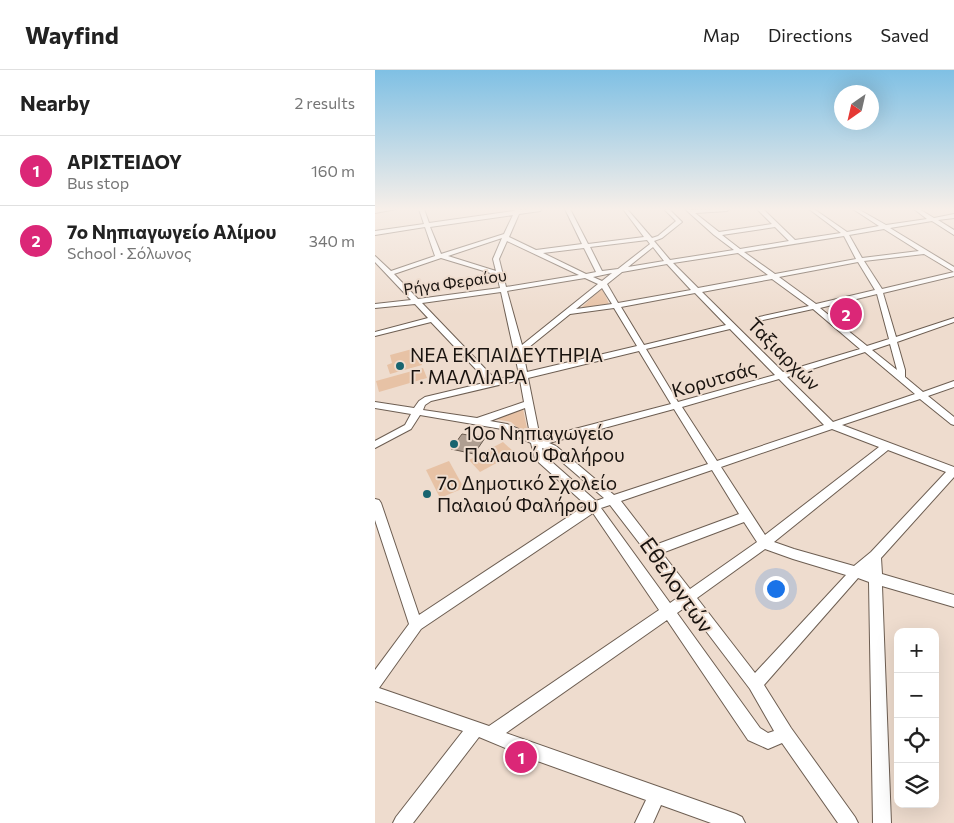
<!DOCTYPE html>
<meta charset="utf-8">
<style>
:root{--surface:#fff;--page:#f2f2f2;--text:#222;--muted:#767676;--line:#e0e0e0;--accent:#db2777}
body{margin:0;font-family:Commissioner,sans-serif;background:var(--page);color:var(--text)}
.controls{position:absolute;right:15px;bottom:15px;display:grid;overflow:hidden;border-radius:10px;box-shadow:0 5px 20px #0002}
.controls button{width:45px;height:45px;display:grid;place-items:center;padding:0;border:0;border-bottom:1px solid var(--line);background:var(--surface);color:var(--text);font:25px sans-serif}
.compass{position:absolute;left:459px;top:15px;width:45px;height:45px;border-radius:50%;background:var(--surface);box-shadow:0 5px 20px #0002;rotate:214deg}
.you{position:absolute;left:400px;top:518px;width:18px;height:18px;margin:-12px;border:4px solid #fff;border-radius:50%;background:#1a73e8;box-shadow:0 0 0 8px #1a73e833}
.badge{display:grid;place-items:center;width:32px;height:32px;border-radius:50%;background:var(--accent);color:#fff;font-size:16px;font-weight:700}
.pin{position:absolute;translate:-50% -50%;border:2px solid #fff;box-shadow:0 1px 5px #0006}
.list{margin:0;padding:0;list-style:none}
h2{display:flex;justify-content:space-between;align-items:center;height:65px;margin:0;padding:0 20px;font-size:21px}
h2 small{font-size:16px;font-weight:400;color:var(--muted)}
.list li{display:grid;grid-template-columns:32px 1fr auto;gap:15px;align-items:center;box-sizing:border-box;height:70px;padding:0 20px;border-top:1px solid var(--line)}
.list b{display:block;font-size:19px;white-space:nowrap}
.list p{margin:0;font-size:16px;white-space:nowrap;color:var(--muted)}
.list em{font-size:16px;font-style:normal;color:var(--muted)}
.icon{flex:none;width:28px;height:28px;fill:none;stroke:currentColor;stroke-width:2;stroke-linecap:round;stroke-linejoin:round}
.map{position:relative;flex:none;width:579px;height:753px;overflow:hidden}
header{display:flex;align-items:center;gap:30px;box-sizing:border-box;height:70px;padding:0 25px;background:var(--surface);border-bottom:1px solid var(--line)}
header strong{font-size:24px}
nav{display:flex;gap:28px;margin-inline-start:auto;font-size:18px}
main{display:flex}
aside{flex:1;background:var(--surface)}
.map>svg:first-child{display:block}
.green{fill:#e7c2a5}
.building{fill:#af9e91;stroke:#695a4e}
.lines{fill:none;stroke-linecap:round;stroke-linejoin:round}
.minor-casing{stroke:#6d5e52;stroke-width:2}
.minor{fill:#fff;fill-rule:evenodd}
.poi-dot{fill:#18646f;stroke:#eedcce;stroke-width:2}
.labels{text-anchor:middle;stroke-width:4;stroke-linejoin:round;paint-order:stroke}
.far-street-label{font-size:16px;fill:#19130f;stroke:#eedcce}
.street-label{font-size:19px;fill:#19130f;stroke:#eedcce}
.poi-label{font-size:19px;fill:#19130f;stroke:#eedcce;text-anchor:start}
.near-street-label{font-size:22px;fill:#19130f;stroke:#eedcce}
</style>
<header>
<strong>Wayfind</strong>
<nav><a>Map</a><a>Directions</a><a>Saved</a></nav>
</header>
<main>
<aside>
<h2>Nearby<small>2 results</small></h2>
<ul class="list">
<li><span class="badge">1</span><div><b>ΑΡΙΣΤΕΙΔΟΥ</b><p>Bus stop</p></div><em>160 m</em></li>
<li><span class="badge">2</span><div><b>7ο Νηπιαγωγείο Αλίμου</b><p>School · Σόλωνος</p></div><em>340 m</em></li>
</ul>
</aside>
<div class="map">
<svg width="579" height="753" viewBox="0 0 579 753">
<rect width="100%" height="100%" fill="#eedcce"/>
<g class="green">
<path d="M 227,218 L 234,234 L 211,239 L 207,237 Z"/>
<path d="M 41,278 L 47,295 L 15,304 L 12,295 L 17,293 L 15,285 Z"/>
<path d="M 48,298 L 52,308 L 4,322 L 1,311 Z"/>
<path d="M 148,339 L 153,363 L 150,364 L 136,352 L 120,349 Z"/>
<path d="M 128,372 L 140,383 L 105,402 L 94,390 Z"/>
<path d="M 74,391 L 89,418 L 65,428 L 51,400 Z"/>
</g>
<path class="building" d="M 87,364 L 110,368 L 99,384 L 76,379 Z"/>
<g class="lines">
<g class="minor-casing">
<g id="minor">
<path d="M 0,139 L 21,139 L 0,143 Z"/>
<path d="M 44,139 L 49,139 L 54,153 L 139,141 L 141,139 L 145,139 L 145,140 L 167,139 L 165,141 L 144,144 L 134,167 L 161,180 L 207,174 L 190,139 L 195,139 L 213,174 L 269,167 L 248,139 L 252,139 L 277,168 L 283,166 L 301,151 L 290,140 L 294,139 L 307,152 L 287,168 L 279,171 L 295,190 L 359,180 L 339,165 L 310,139 L 317,140 L 354,139 L 352,141 L 320,143 L 344,162 L 397,154 L 382,139 L 388,139 L 420,170 L 466,163 L 434,139 L 439,139 L 472,162 L 504,156 L 478,139 L 483,139 L 511,155 L 552,149 L 539,139 L 544,139 L 559,148 L 579,144 L 579,148 L 563,150 L 579,160 L 579,165 L 557,151 L 515,158 L 579,197 L 579,202 L 549,184 L 489,191 L 507,219 L 579,202 L 579,206 L 508,223 L 521,267 L 579,248 L 579,252 L 522,272 L 530,300 L 530,307 L 548,322 L 579,311 L 579,317 L 553,326 L 579,347 L 579,355 L 576,354 L 545,329 L 467,355 L 579,397 L 579,407 L 506,488 L 507,504 L 579,525 L 579,537 L 507,516 L 516,753 L 498,753 L 494,512 L 483,508 L 389,615 L 416,658 L 480,747 L 483,753 L 463,753 L 407,673 L 393,679 L 373,670 L 292,550 L 131,663 L 361,744 L 367,747 L 370,753 L 336,753 L 286,735 L 278,753 L 260,753 L 271,730 L 154,688 L 104,667 L 38,753 L 18,753 L 21,747 L 88,661 L 0,631 L 0,600 L 34,554 L 0,450 L 0,429 L 4,430 L 6,433 L 44,545 L 211,435 L 160,389 L 156,373 L 127,359 L 45,345 L 36,359 L 0,378 L 0,371 L 30,355 L 36,344 L 0,338 L 0,332 L 39,338 L 44,331 L 50,327 L 113,312 L 56,252 L 0,266 L 0,262 L 53,248 L 40,234 L 0,238 L 0,234 L 36,230 L 0,192 L 0,186 L 16,201 L 60,186 L 50,157 L 0,165 L 0,161 L 49,154 ZM 138,145 L 129,164 L 66,184 L 55,157 ZM 400,157 L 414,171 L 365,179 L 347,165 ZM 509,159 L 544,181 L 487,188 L 474,165 ZM 469,166 L 481,189 L 400,204 L 369,182 ZM 127,168 L 118,189 L 121,201 L 73,186 ZM 272,170 L 275,174 L 243,199 L 227,201 L 215,177 ZM 132,171 L 204,205 L 131,217 L 124,189 ZM 278,177 L 289,191 L 253,197 ZM 209,178 L 221,202 L 211,204 L 168,183 ZM 363,183 L 393,205 L 323,218 L 298,193 ZM 66,188 L 122,205 L 125,218 L 43,229 L 19,204 ZM 483,192 L 500,220 L 441,234 L 404,207 ZM 292,194 L 316,220 L 243,233 L 232,214 L 247,202 ZM 237,203 L 227,211 L 218,207 ZM 210,208 L 223,214 L 147,275 L 132,221 ZM 397,209 L 434,236 L 384,247 L 384,251 L 438,239 L 485,279 L 408,302 L 327,222 ZM 227,218 L 237,234 L 201,239 ZM 126,222 L 144,304 L 121,310 L 47,233 ZM 320,223 L 351,255 L 269,275 L 246,237 ZM 502,224 L 514,269 L 492,276 L 445,238 ZM 239,238 L 262,276 L 152,302 L 148,282 L 195,244 ZM 355,259 L 400,305 L 303,332 L 271,279 ZM 515,274 L 522,300 L 497,280 ZM 264,281 L 296,334 L 165,368 L 153,308 ZM 490,282 L 540,324 L 458,352 L 412,307 ZM 404,309 L 449,355 L 342,391 L 307,337 ZM 145,310 L 149,332 L 102,348 L 48,340 L 50,335 L 56,331 ZM 150,338 L 155,364 L 132,354 L 115,351 ZM 299,339 L 333,394 L 239,425 L 181,376 L 174,373 ZM 457,359 L 504,377 L 390,465 L 346,397 ZM 167,378 L 173,380 L 229,428 L 221,431 L 169,385 ZM 513,380 L 571,402 L 496,482 L 479,496 L 419,479 L 399,472 ZM 337,400 L 364,444 L 280,475 L 246,431 ZM 235,435 L 305,526 L 295,533 L 226,438 ZM 218,443 L 284,540 L 114,656 L 4,618 L 46,559 ZM 369,452 L 382,472 L 315,519 L 287,483 ZM 390,479 L 418,489 L 471,505 L 380,603 L 322,528 ZM 312,536 L 375,619 L 399,661 L 393,663 L 385,658 L 302,543 Z"/>
</g>
</g>
<use href="#minor" class="minor"/>
</g>
<linearGradient id="sky" x2="0" y2="1"><stop stop-color="#7fc0e4"/><stop offset="0.57" stop-color="#f7efe9"/><stop offset="1" stop-color="#f7efe9" stop-opacity="0"/></linearGradient>
<rect width="579" height="244" fill="url(#sky)"/>
<g class="poi-dot">
<circle cx="25" cy="296" r="5"/>
<circle cx="79" cy="374" r="5"/>
<circle cx="52" cy="424" r="5"/>
</g>
<g class="labels">
<g class="far-street-label">
<text transform="translate(80 212) rotate(-8)" y="6">Ρήγα Φεραίου</text>
</g>
<g class="street-label">
<text transform="translate(409 284) rotate(45)" y="7">Ταξιαρχών</text>
<text transform="translate(339 309) rotate(-16)" y="7">Κορυτσάς</text>
</g>
<g class="poi-label">
<text x="35" y="292">ΝΕΑ ΕΚΠΑΙΔΕΥΤΗΡΙΑ<tspan x="35" dy="22">Γ. ΜΑΛΛΙΑΡΑ</tspan></text>
<text x="89" y="370">10ο Νηπιαγωγείο<tspan x="89" dy="22">Παλαιού Φαλήρου</tspan></text>
<text x="62" y="420">7ο Δημοτικό Σχολείο<tspan x="62" dy="22">Παλαιού Φαλήρου</tspan></text>
</g>
<g class="near-street-label">
<text transform="translate(302 515) rotate(55)" y="8">Εθελοντών</text>
</g>
</g>
</svg>
<div class="controls">
<button>+</button>
<button>−</button>
<button><svg class="icon" aria-label="locate" viewBox="0 0 24 24"><circle cx="12" cy="12" r="6"/><path d="M12 2v4M12 18v4M2 12h4M18 12h4"/></svg></button>
<button><svg class="icon" aria-label="layers" viewBox="0 0 24 24"><path d="M12 4l9 5-9 5-9-5zM3 14l9 5 9-5"/></svg></button>
</div>
<svg class="compass" viewBox="-18 -18 36 36"><path d="M0-13l5 13h-10z" fill="#e53935"/><path d="M0 13l5-13h-10z" fill="#767676"/></svg>
<div class="you"></div>
<div class="pin badge" style="left:146px;top:687px">1</div>
<div class="pin badge" style="left:471px;top:244px">2</div>
</div>
</main>
